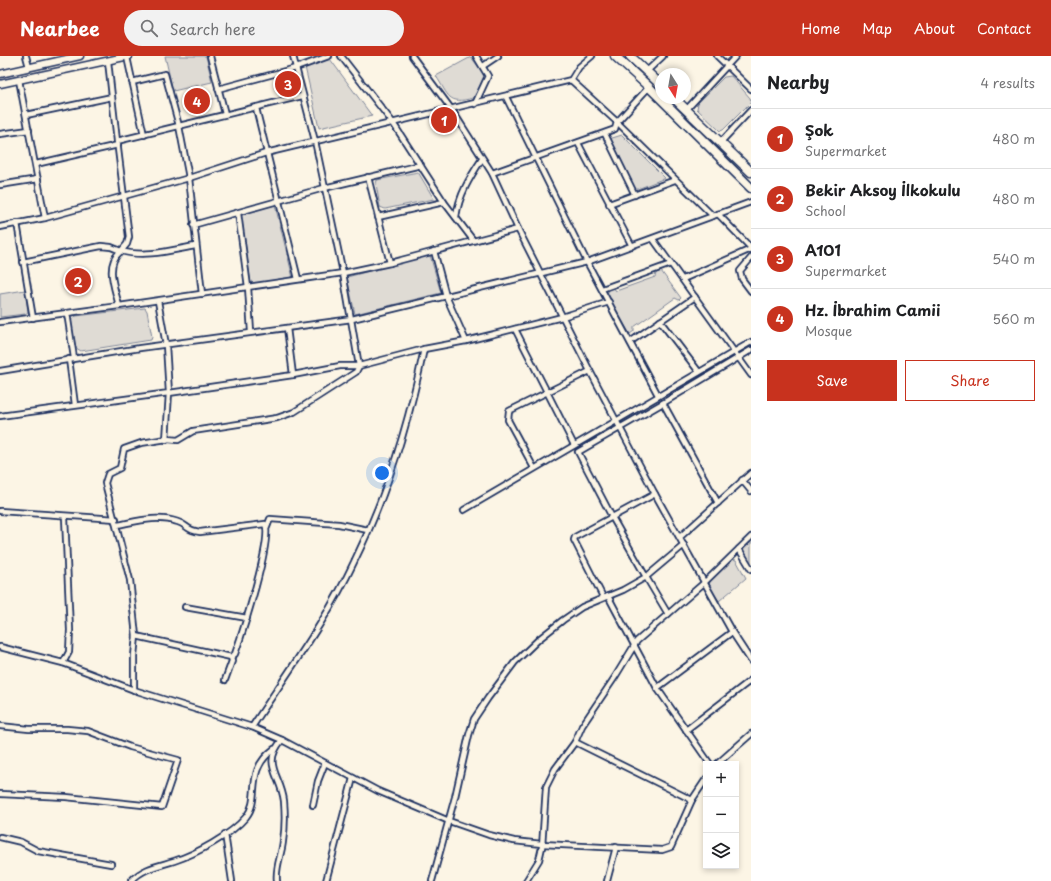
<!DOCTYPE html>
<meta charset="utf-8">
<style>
:root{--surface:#fff;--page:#f2f2f2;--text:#202124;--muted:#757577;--line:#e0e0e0;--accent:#c8321e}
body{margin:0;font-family:"Playpen Sans",sans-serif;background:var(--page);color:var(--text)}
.controls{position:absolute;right:12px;bottom:12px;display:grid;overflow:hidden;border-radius:0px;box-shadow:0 2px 6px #0003}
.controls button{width:36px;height:36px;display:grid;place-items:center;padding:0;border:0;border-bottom:1px solid var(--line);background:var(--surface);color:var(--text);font:20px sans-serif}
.compass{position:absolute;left:655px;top:12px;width:36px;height:36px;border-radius:50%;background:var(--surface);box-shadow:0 2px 6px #0003;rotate:169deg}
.you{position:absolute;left:382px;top:417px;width:14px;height:14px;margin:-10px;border:3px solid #fff;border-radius:50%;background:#1a73e8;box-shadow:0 0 0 6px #1a73e833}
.badge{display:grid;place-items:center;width:26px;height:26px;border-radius:50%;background:var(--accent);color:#fff;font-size:13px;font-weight:700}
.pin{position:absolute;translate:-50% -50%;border:2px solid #fff;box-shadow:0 1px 4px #0006}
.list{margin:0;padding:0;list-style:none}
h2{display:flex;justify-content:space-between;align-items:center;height:52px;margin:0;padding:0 16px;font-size:17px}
h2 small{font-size:13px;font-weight:400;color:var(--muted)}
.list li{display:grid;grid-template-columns:26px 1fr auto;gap:12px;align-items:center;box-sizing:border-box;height:60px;padding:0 16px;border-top:1px solid var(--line)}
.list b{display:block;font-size:15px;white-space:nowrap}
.list p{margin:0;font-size:13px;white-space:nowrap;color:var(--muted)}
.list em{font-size:13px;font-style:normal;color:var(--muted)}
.actions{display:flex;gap:8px;padding:12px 16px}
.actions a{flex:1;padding:9px 0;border:1px solid var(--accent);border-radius:0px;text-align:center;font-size:14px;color:var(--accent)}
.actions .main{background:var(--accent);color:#fff}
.icon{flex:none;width:22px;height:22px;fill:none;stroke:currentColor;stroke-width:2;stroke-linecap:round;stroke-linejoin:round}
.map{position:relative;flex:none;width:751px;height:825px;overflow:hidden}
header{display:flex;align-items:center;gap:24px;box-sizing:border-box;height:56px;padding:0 20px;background:var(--accent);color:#fff}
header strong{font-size:19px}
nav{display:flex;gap:22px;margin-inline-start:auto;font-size:14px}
.search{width:280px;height:36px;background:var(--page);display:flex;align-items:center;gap:10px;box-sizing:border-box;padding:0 14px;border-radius:22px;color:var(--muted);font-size:15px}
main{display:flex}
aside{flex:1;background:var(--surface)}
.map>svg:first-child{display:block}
.green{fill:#dfdbd4;stroke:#7d8599}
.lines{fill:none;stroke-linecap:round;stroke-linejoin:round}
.street-casing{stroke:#1b2f5e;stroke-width:8}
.secondary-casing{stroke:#1b2f5e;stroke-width:9}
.highway-casing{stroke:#1b2f5e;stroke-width:11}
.street{stroke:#fcf5e5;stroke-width:4.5}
.secondary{stroke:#fcf5e5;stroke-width:6}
.highway{stroke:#fcf5e5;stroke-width:8}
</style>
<header>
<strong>Nearbee</strong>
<div class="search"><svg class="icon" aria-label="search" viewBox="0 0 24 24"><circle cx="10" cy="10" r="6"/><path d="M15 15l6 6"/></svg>Search here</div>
<nav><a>Home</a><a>Map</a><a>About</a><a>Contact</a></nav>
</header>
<main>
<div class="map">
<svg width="751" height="825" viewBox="0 0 751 825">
<rect width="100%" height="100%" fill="#fcf5e5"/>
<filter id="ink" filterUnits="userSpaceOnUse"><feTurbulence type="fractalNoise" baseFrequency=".025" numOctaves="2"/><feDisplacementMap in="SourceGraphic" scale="8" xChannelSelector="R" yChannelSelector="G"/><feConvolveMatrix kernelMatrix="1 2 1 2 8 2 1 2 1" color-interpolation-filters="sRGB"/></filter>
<g filter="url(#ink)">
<g class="green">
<path d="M 165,0 L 206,0 L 212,26 L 173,35 Z"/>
<path d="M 471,1 L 486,21 L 473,42 C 448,49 449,40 436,20 Z"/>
<path d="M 330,3 L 372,60 L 319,72 L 305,11 Z"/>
<path d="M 731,20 L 750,42 L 751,46 L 723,74 L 720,75 L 697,53 L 698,47 L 724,21 Z"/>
<path d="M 622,79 L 665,122 L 635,134 L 609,83 Z"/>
<path d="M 418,116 L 434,143 L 385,153 L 380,151 L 376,128 L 377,124 Z"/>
<path d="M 275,149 L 293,222 L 251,228 L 241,158 Z"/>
<path d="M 430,199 L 441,237 L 355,258 L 347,221 Z"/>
<path d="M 661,215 L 681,242 L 679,244 L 675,242 L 634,271 L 634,275 L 630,278 L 607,239 L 609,233 L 613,231 L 616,235 L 655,221 L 656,217 Z"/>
<path d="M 25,234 L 28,256 L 25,258 L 0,261 L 0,238 Z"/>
<path d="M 145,252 L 147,255 L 152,281 L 151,284 L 81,295 L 76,292 L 70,265 L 76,260 Z"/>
<path d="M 751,486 L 751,511 L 743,497 L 744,491 Z"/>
<path d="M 732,503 L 736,504 L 746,522 L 719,545 L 709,530 L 710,525 Z"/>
</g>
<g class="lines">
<g class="street-casing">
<g id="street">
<path d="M 26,0 L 29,11"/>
<path d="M 210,0 L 225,58"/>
<path d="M 341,0 L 393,67 L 444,146 L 473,184"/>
<path d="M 412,0 L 452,54 L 492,117 L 518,173 L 590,315 L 655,438 L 732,576 L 751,605"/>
<path d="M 717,0 L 751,33"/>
<path d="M 127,1 L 144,79"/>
<path d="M 108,5 L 117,85 L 302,40"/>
<path d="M 483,10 L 498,0"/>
<path d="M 647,15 L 663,0"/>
<path d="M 19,24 L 45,162"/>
<path d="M 571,24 L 617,66 L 713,160"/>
<path d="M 132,26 L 165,18 L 179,70 L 189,122 L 202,238"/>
<path d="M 218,33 L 296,12 L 329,0"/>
<path d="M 506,41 L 587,206 L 658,339"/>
<path d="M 475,48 L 488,20 L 476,0"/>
<path d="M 256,52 L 298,223"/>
<path d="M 686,54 L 736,0"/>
<path d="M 26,59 L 112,41"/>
<path d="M 0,78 L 29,74"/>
<path d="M 605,78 L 635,139"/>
<path d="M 117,85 L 129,181 L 127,188 L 121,195 C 145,202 172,194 195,190"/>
<path d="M 578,87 L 632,190"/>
<path d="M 720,87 L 751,54"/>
<path d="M 36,108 L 118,89"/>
<path d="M 492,117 L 615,73 L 617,66 L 649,31"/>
<path d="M 368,121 L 390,207"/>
<path d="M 0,129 L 38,123"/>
<path d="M 609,148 L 675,124"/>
<path d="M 238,157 L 248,231 L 251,276"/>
<path d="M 718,158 L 751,192"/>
<path d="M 378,161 L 444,146"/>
<path d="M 456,161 C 459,139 470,121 482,103"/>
<path d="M 17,167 L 33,262"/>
<path d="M 193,169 L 324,132 L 421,109"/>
<path d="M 0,171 L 45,162 L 189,122 L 266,97 L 571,24 L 579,11 L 592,0"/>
<path d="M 653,183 L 751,319"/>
<path d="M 434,195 L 446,240 L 466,285"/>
<path d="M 751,202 L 740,215 L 742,223 L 751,235"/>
<path d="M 23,206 L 101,190 L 111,191 L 121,195 C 104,209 115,232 119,250"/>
<path d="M 683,223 L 751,193"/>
<path d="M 602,233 L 671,208"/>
<path d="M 67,257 L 74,302"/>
<path d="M 660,265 L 699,316"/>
<path d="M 0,266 L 119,250 L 343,217 L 390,207 L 518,173"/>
<path d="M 287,272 L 293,319"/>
<path d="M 515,273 L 574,389"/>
<path d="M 630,286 L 695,241"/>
<path d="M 69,303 L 75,349"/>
<path d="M 0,315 L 140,292 L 352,263 L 587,206 L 751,146"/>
<path d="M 663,347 L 751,294"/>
<path d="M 0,360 L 169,337 L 166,289 L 158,245"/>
<path d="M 166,384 L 169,337 L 293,319 L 340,310 L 359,310 L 424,293 L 466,285 L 562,261 L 609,246"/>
<path d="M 534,412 L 508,364 L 509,355 L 590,315"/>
<path d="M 742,424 L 751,435"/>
<path d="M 464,454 L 751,286"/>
<path d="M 0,455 L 116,463"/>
<path d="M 117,469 C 138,465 157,459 178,466 C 188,469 185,474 200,476 L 265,468 C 273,483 242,578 235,598 L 231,601 L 136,580"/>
<path d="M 267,471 L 270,463 L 339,468 L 368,474"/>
<path d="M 680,481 L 751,417"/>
<path d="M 739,493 L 751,513"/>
<path d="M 608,540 L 657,632 L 710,708"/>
<path d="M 603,541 L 574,484 L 575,481 L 655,438"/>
<path d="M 185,551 L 247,562"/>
<path d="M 668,558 L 646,521 L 684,489"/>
<path d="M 0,591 L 63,607 L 134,634 L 252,671 C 287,617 327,564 354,506 C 387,439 409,366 424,293"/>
<path d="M 63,607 L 69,596 L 70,574 L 65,461"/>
<path d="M 225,624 L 232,605 L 231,601"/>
<path d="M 657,632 L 732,576"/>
<path d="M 134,634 L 134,600 L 136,580 L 130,524 L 105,427 L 108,418 L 120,412 L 124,393 L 141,387 L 167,383 L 178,384 L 193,375 L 277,362 L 294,356 L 356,316 L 359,310 L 343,217 L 315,85 L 293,0"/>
<path d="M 0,670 L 29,673 L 67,673 L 88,675 L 130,691 L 178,704 L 162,751 L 66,741 L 0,738"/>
<path d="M 252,671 L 282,684 C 261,709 281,719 284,745 C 285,757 285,773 283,785 C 282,798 275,811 277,825"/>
<path d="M 686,674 L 751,624"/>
<path d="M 282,684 L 378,735 L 449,765 L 489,779 L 514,785 L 542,788 L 662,794 L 671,791 L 692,744 L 706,723"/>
<path d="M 717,708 L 751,678"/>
<path d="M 692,744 L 575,686 L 582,670 L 615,621 L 637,585 L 705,526 L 751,481"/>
<path d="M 313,749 L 318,725 L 325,707"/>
<path d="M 225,778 L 232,825"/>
<path d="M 0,781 L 21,786 L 38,795 L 111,808"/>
<path d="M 131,825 C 143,812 158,810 174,805 C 196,798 231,779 246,761 C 262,741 243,716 274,693"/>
<path d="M 326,825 L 353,722"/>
<path d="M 432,825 L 455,741 L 469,679 L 474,663 L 488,642 L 515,606 L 539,583 L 563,564 L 582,551 L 623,534 L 646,521 L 612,461 L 578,396 L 663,347 L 718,447"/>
<path d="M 526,825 L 539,804 L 542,791 L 546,731 L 555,713 L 575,686"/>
<path d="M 607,825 L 616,791"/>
</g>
</g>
<g class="secondary-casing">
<g id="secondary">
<path d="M 0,18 L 80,0"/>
<path d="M 0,28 L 129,0"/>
</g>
</g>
<g class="highway-casing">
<g id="highway">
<path d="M 615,0 L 649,31 L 751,132"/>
<path d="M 630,0 L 661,29"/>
<path d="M 674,42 L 751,116"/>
</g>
</g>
<use href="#street" class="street"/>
<use href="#secondary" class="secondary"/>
<use href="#highway" class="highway"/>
</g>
</g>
</svg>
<div class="controls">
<button>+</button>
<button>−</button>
<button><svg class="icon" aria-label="layers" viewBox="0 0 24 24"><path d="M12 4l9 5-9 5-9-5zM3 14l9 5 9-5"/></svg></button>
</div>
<svg class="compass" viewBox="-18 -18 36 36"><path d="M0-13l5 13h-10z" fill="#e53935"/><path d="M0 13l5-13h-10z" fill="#757577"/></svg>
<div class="you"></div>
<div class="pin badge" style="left:444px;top:64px">1</div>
<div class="pin badge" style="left:78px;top:225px">2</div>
<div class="pin badge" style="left:288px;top:28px">3</div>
<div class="pin badge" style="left:197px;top:45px">4</div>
</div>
<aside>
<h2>Nearby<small>4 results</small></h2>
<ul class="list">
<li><span class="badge">1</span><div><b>Şok</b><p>Supermarket</p></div><em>480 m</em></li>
<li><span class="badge">2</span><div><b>Bekir Aksoy İlkokulu</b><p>School</p></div><em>480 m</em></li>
<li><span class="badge">3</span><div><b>A101</b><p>Supermarket</p></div><em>540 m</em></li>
<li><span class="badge">4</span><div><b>Hz. İbrahim Camii</b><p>Mosque</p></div><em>560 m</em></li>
</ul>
<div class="actions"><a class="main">Save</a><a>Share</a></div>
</aside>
</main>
